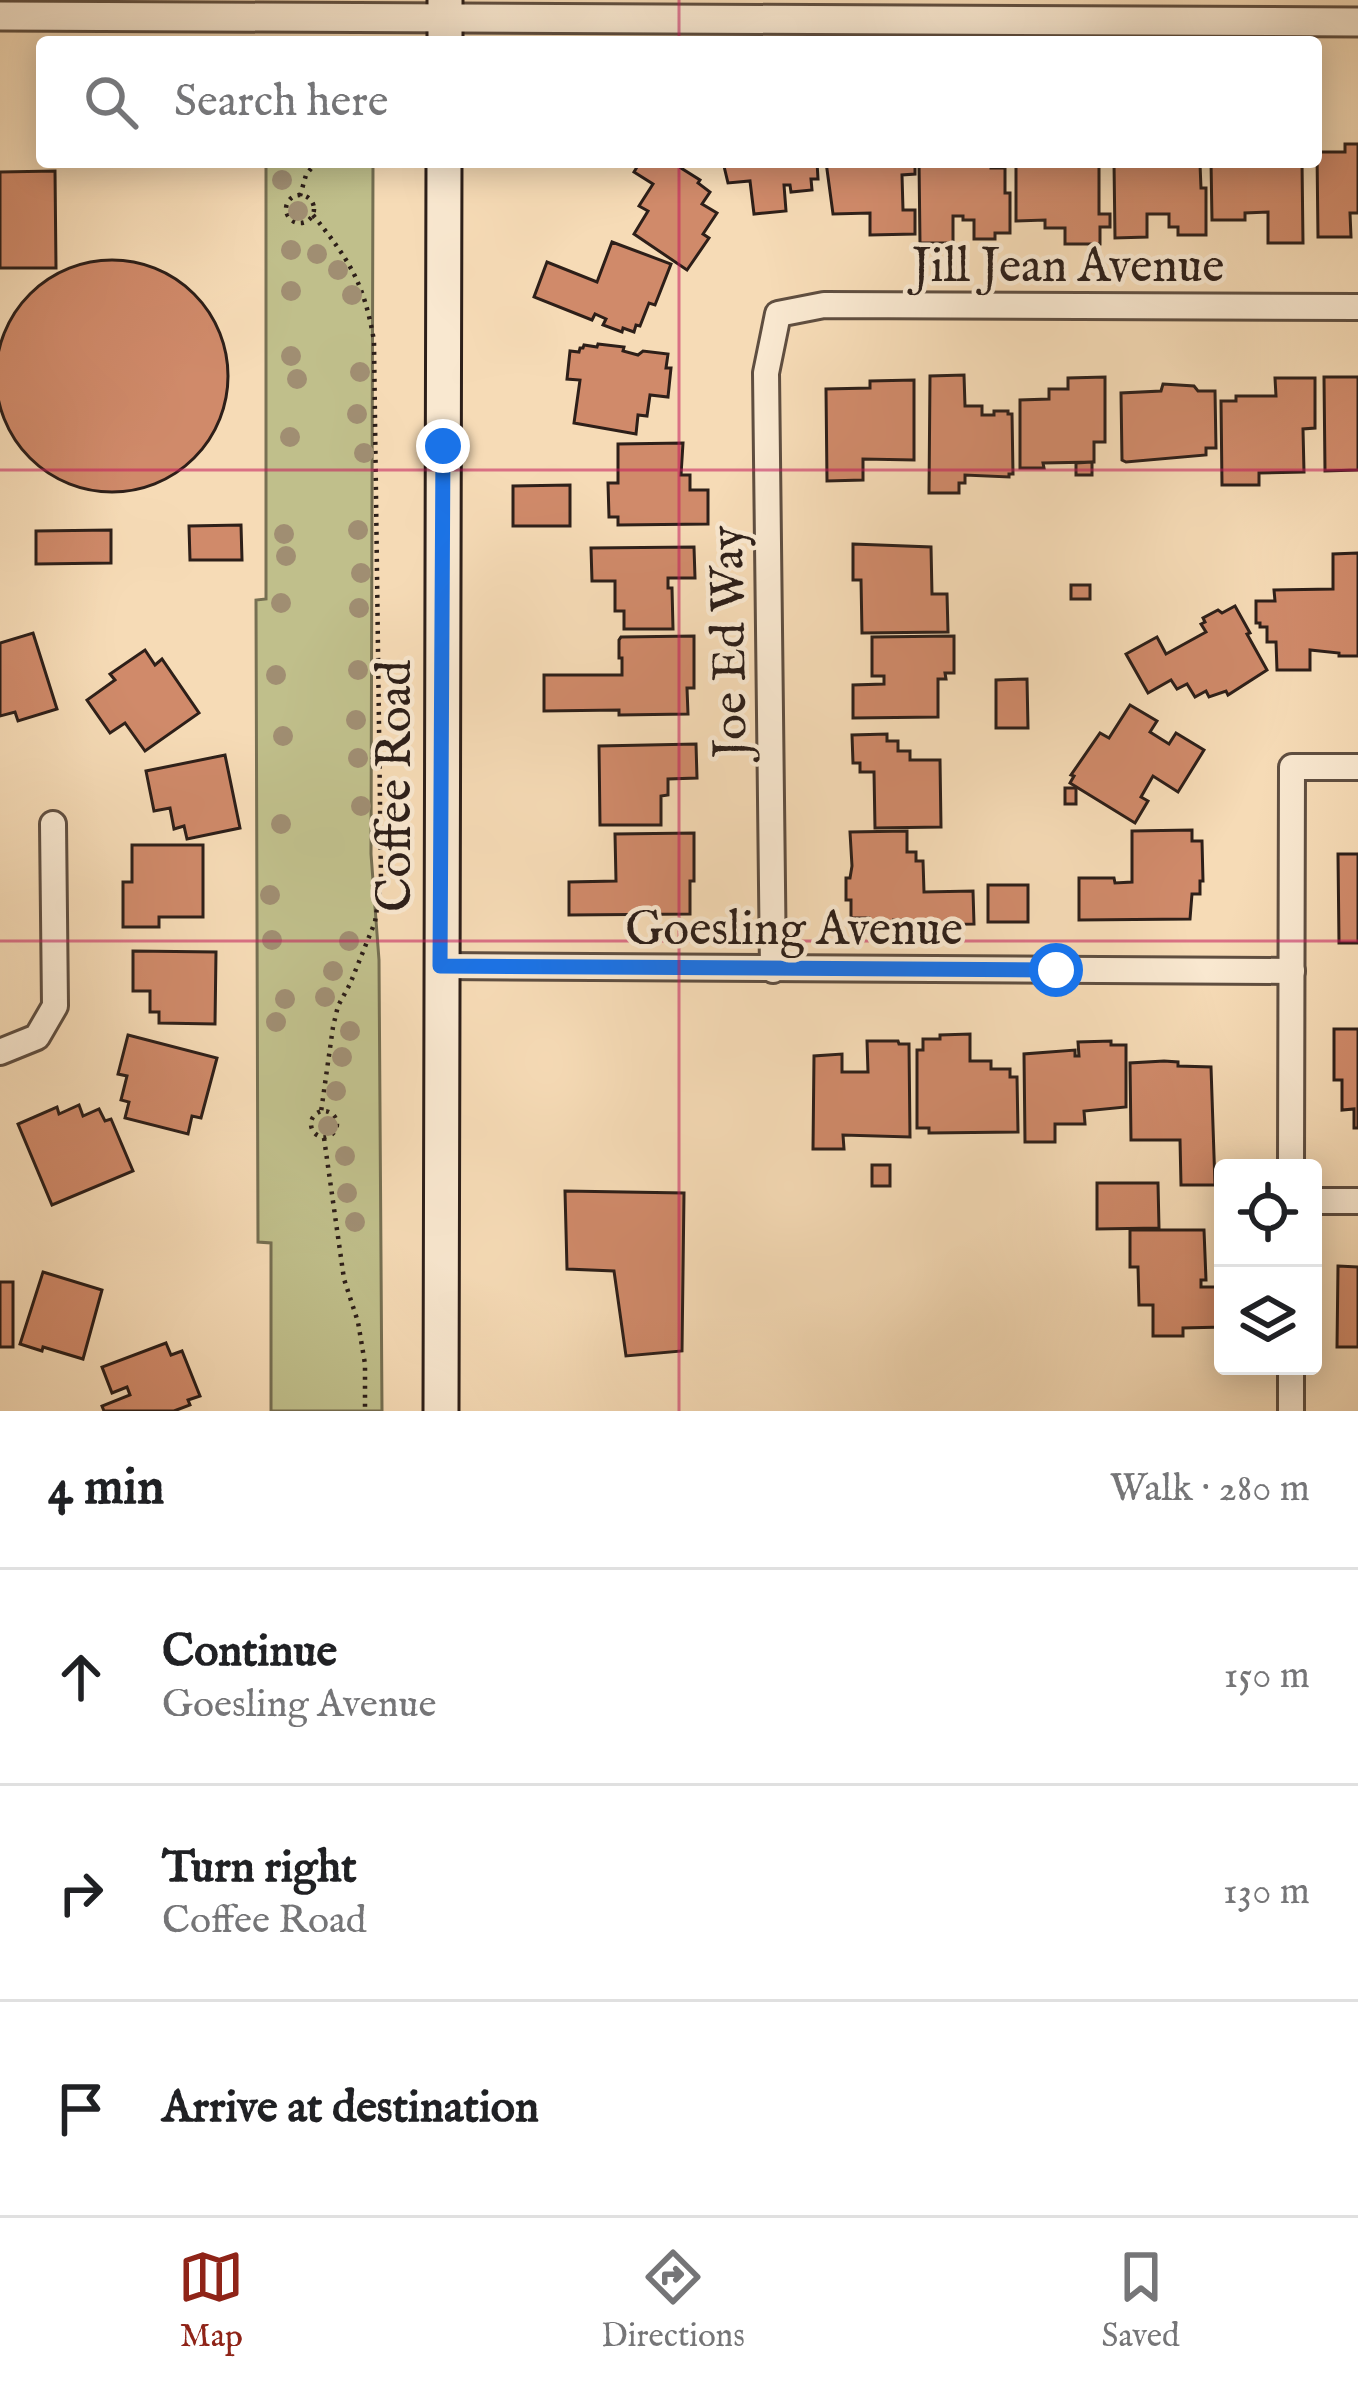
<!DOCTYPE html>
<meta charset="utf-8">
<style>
:root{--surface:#fff;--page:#f2f2f2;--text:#202124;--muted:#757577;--line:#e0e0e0;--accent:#8f2418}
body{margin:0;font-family:"IM FELL English",serif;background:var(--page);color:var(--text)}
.controls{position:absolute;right:36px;bottom:36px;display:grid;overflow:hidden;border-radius:12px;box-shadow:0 6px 30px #0003}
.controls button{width:108px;height:108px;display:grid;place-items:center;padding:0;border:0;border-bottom:3px solid var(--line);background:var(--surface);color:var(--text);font:60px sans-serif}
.stop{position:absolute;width:36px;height:36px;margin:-27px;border:9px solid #1a73e8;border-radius:50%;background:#fff}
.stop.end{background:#1a73e8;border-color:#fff;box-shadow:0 3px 12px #0008}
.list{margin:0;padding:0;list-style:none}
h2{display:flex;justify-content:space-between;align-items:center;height:156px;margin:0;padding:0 48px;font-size:51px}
h2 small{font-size:39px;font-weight:400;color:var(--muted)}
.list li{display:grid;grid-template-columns:78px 1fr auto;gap:36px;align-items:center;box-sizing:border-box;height:216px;padding:0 48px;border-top:3px solid var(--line)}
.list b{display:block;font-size:45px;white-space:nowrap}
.list p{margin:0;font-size:39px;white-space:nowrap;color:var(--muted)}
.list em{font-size:39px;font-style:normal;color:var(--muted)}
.icon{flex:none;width:66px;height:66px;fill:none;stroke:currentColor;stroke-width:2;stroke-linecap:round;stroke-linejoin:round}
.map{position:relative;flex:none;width:1358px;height:1411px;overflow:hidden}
.search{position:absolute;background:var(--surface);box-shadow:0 6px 30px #0003;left:36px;right:36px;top:36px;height:132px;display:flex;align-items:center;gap:30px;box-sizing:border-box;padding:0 42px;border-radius:12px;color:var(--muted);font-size:45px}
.sheet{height:804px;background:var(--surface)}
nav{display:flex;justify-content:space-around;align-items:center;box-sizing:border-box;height:168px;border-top:3px solid var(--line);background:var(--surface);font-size:33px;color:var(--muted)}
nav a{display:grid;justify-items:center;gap:6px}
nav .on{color:var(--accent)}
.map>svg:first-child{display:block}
.green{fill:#c0bf8b;stroke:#766f52;stroke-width:3}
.building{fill:#d08a6a;stroke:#2d1f19;stroke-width:3}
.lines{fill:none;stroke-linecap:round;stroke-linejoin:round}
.minor-casing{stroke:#5f4e40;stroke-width:30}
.tertiary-casing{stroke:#5f4e40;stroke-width:33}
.secondary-casing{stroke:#2d1f19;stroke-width:39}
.path{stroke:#2d1f19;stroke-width:4.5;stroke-dasharray:3 6;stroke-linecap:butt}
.minor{stroke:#f9e8d0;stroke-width:24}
.tertiary{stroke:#f9e8d0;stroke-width:27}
.secondary{stroke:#f9e8d0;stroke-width:33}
.tree{fill:#a08e72}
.route{stroke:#1a73e8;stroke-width:15}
.grid{fill:none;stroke:#c2185b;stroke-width:3;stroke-opacity:0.55}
.labels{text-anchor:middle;stroke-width:9;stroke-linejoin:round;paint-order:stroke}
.street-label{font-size:48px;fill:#2d1f19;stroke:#f9e8d0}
</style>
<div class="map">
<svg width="1358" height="1411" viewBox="0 0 1358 1411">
<rect width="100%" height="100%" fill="#f6dbb6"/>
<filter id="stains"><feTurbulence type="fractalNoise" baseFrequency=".00167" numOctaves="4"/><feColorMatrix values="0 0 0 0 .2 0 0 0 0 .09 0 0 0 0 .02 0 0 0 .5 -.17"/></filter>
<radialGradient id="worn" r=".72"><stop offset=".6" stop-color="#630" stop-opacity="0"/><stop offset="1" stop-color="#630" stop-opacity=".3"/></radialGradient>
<path class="green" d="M 266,162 L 373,162 L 371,854 L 379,960 L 382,1411 L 271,1411 L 271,1243 L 258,1242 L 256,600 L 266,599 Z"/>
<g class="building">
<path d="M 1345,144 L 1358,144 L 1358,213 L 1350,213 L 1351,237 L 1318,237 L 1317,152 L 1345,152 Z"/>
<path d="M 640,162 L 685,162 L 681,168 L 700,180 L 698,183 L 710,192 L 702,204 L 717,213 L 703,234 L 709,238 L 687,270 L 634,234 L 648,211 L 639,206 L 653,184 L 634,172 Z"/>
<path d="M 723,162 L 817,162 L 818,179 L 811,179 L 812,190 L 791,192 L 790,185 L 784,185 L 786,211 L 754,214 L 750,181 L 728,183 Z"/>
<path d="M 826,162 L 915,162 L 915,174 L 902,175 L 903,210 L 915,210 L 915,234 L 870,235 L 870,213 L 833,214 Z"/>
<path d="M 919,162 L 991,162 L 991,168 L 1005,168 L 1005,193 L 1010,193 L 1010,233 L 995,233 L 995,239 L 974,239 L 974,220 L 963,220 L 963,216 L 953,216 L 953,243 L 920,243 Z"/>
<path d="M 1016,162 L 1091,162 L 1091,165 L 1099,165 L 1099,214 L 1110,214 L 1110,227 L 1100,227 L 1100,244 L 1065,244 L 1065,228 L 1045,228 L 1045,220 L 1016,221 Z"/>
<path d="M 1114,162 L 1200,164 L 1201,188 L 1206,188 L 1206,235 L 1178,235 L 1178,227 L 1169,227 L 1169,214 L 1147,214 L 1147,237 L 1115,238 Z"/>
<path d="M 1211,162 L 1302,162 L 1303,243 L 1268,243 L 1268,212 L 1245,213 L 1245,220 L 1212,220 Z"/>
<path d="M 55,171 L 56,268 L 0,268 L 0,172 Z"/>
<path d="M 612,242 L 671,264 L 655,305 L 649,303 L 640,326 L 636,325 L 634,332 L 623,328 L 622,332 L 603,325 L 606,319 L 595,314 L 592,320 L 534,297 L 547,262 L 597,282 Z"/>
<circle cx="112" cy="376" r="116"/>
<path d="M 598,344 L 624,347 L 623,351 L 638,355 L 643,351 L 668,354 L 666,368 L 671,368 L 668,397 L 650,395 L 647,416 L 638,415 L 636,434 L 574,423 L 580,380 L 567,379 L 570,351 L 579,352 L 580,348 L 583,348 L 584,345 L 597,347 Z"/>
<path d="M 964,375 L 965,406 L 982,406 L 982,415 L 994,415 L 994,411 L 1008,411 L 1008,414 L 1012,414 L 1013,474 L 1009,474 L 1009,477 L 965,475 L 965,483 L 959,483 L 959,493 L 929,493 L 930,376 Z"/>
<path d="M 1105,377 L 1105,442 L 1094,442 L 1094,462 L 1043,463 L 1044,468 L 1020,468 L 1020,400 L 1049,399 L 1049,389 L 1068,389 L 1068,378 Z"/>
<path d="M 1324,377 L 1358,377 L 1358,470 L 1325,471 Z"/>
<path d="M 1275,378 L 1315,378 L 1315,428 L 1303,429 L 1304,472 L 1259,473 L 1259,485 L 1222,485 L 1221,401 L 1236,401 L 1236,396 L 1276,396 Z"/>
<path d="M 914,380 L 914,460 L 863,459 L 863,480 L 827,481 L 826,389 L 870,388 L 870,381 Z"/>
<path d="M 1163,384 L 1194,386 L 1198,391 L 1215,391 L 1216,448 L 1206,448 L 1206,455 L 1126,462 L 1122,460 L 1121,393 L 1161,391 Z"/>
<path d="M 683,443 L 681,475 L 690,475 L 690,490 L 708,490 L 708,524 L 618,525 L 618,517 L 609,517 L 608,483 L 618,483 L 618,444 Z"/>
<path d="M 1092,462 L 1092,475 L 1076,475 L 1076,463 Z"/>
<path d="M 570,485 L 570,526 L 513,526 L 513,486 Z"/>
<path d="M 241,525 L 242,560 L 190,560 L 189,526 Z"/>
<path d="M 111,530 L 111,563 L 36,564 L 36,531 Z"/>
<path d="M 853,544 L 931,547 L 932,594 L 947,594 L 948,632 L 862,633 L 861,580 L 853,580 Z"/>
<path d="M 694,547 L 695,578 L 668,578 L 668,588 L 672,588 L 673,629 L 624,629 L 624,611 L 615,611 L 615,581 L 592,581 L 591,548 Z"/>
<path d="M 1358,553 L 1358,656 L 1339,656 L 1339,653 L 1310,650 L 1310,670 L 1277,670 L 1276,642 L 1267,642 L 1267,627 L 1260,627 L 1260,623 L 1256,623 L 1256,601 L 1275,601 L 1274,590 L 1333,589 L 1333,554 Z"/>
<rect x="1071" y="585" width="19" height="14"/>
<path d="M 1235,606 L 1250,633 L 1247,634 L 1267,670 L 1228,695 L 1226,691 L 1209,697 L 1206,691 L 1195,697 L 1187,684 L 1177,689 L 1171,680 L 1148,693 L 1126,654 L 1157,637 L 1166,654 L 1206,632 L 1201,624 L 1205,622 L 1203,618 L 1218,610 L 1222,613 Z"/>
<path d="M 33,633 L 57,709 L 18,721 L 15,712 L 0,716 L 0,643 Z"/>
<path d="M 694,636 L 694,688 L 687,688 L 688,714 L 619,715 L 619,710 L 544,711 L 544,675 L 622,675 L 622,658 L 619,658 L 619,640 L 621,637 Z"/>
<path d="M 954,636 L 954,673 L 945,673 L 946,679 L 938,679 L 938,717 L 853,718 L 853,685 L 884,684 L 884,676 L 872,676 L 872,637 Z"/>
<path d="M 145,650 L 155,665 L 162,659 L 199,713 L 145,751 L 125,723 L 110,733 L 87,700 L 115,680 L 110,674 Z"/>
<path d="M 1027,679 L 1028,728 L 996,728 L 996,680 Z"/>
<path d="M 1130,705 L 1157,721 L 1150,732 L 1169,744 L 1176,733 L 1204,750 L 1178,792 L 1153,776 L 1141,797 L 1148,801 L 1135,823 L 1070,783 L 1074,776 L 1071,775 L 1100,733 L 1109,738 Z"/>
<path d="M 887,734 L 887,741 L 898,741 L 898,751 L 910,751 L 910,760 L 940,760 L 941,827 L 875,828 L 874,772 L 860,772 L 860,763 L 853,763 L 852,735 Z"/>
<path d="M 696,744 L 697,778 L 668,779 L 668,795 L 661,796 L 661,825 L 600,825 L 599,746 Z"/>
<path d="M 225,755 L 240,828 L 187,839 L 184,826 L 174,829 L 170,808 L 154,811 L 146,771 Z"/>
<rect x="1065" y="788" width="11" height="16"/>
<path d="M 1192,830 L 1192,841 L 1202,841 L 1203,881 L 1200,881 L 1200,894 L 1192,894 L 1190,919 L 1079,920 L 1079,878 L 1114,878 L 1115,883 L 1132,882 L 1132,831 Z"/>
<path d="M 907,831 L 907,852 L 916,852 L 916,861 L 923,861 L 924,892 L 973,891 L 974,924 L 905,925 L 905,920 L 893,920 L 890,924 L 876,924 L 870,923 L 869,918 L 851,918 L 851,900 L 846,900 L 846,878 L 850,878 L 852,866 L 850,832 Z"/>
<path d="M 694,833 L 694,881 L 690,881 L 690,914 L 569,915 L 569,882 L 616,881 L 615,834 Z"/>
<path d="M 132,845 L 203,845 L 203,917 L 159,917 L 159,927 L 123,927 L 123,882 L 132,882 Z"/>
<path d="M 1338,854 L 1358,854 L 1358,943 L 1339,943 Z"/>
<rect x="988" y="885" width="40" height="37"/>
<path d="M 133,951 L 216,952 L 215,1024 L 159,1023 L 159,1012 L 150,1012 L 150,991 L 133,991 Z"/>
<path d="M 1334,1029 L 1358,1029 L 1358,1128 L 1354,1128 L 1354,1109 L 1342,1110 L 1342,1080 L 1334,1080 Z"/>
<path d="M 970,1034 L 970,1061 L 991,1061 L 991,1069 L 1010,1069 L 1010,1077 L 1017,1077 L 1018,1132 L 929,1133 L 929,1128 L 917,1128 L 917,1050 L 923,1050 L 923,1039 L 940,1039 L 940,1035 Z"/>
<path d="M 128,1035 L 217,1058 L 201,1118 L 192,1116 L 188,1134 L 125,1118 L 129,1102 L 121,1100 L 127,1076 L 118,1074 Z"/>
<path d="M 867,1041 L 898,1041 L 899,1044 L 909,1044 L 910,1137 L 843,1135 L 844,1149 L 813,1149 L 814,1056 L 842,1054 L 842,1072 L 868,1072 Z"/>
<path d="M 1111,1041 L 1111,1045 L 1126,1045 L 1126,1107 L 1084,1111 L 1085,1124 L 1055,1124 L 1055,1142 L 1025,1142 L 1024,1054 L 1075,1050 L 1075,1056 L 1079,1056 L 1078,1042 Z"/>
<path d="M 1164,1061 L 1178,1062 L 1178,1066 L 1211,1067 L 1215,1185 L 1181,1185 L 1180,1140 L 1131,1140 L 1130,1063 Z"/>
<path d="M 79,1105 L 83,1116 L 99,1109 L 105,1121 L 111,1119 L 133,1171 L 52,1205 L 18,1124 L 57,1107 L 59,1114 Z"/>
<rect x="872" y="1165" width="18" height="21"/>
<path d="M 1097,1183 L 1158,1183 L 1159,1228 L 1097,1229 Z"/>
<path d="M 565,1191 L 684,1193 L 682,1351 L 626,1356 L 614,1271 L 567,1269 Z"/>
<path d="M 1130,1230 L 1204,1230 L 1206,1280 L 1201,1280 L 1201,1287 L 1223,1287 L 1223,1327 L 1183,1328 L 1183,1336 L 1153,1336 L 1153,1305 L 1139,1305 L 1138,1267 L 1130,1267 Z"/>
<path d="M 1338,1266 L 1358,1267 L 1358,1347 L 1337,1347 Z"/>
<path d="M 43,1272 L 102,1290 L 83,1359 L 43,1347 L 42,1351 L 20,1344 Z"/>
<rect x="0" y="1282" width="13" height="65"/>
<path d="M 166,1343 L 171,1355 L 182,1351 L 200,1396 L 188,1400 L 190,1405 L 174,1411 L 104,1411 L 102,1406 L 130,1395 L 127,1387 L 112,1393 L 102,1367 Z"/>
</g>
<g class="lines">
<g class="minor-casing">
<g id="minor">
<path d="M 440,966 L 1292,971"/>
<path d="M 773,970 L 766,373 L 778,314 L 824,305 L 1358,307"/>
<path d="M 0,1052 L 37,1037 L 55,1006 L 53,824"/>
<path d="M 1291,1168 L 1292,767 L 1358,767"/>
<path d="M 1313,1201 L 1358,1201"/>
<path d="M 1291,1366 L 1291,1411"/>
</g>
</g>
<g class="tertiary-casing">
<path id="tertiary" d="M 0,16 L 1358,22"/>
</g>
<g class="secondary-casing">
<g id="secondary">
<path d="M 445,42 L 445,0"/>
<path d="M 441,1411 L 444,162"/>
</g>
</g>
<g class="path">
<circle cx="300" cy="209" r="14"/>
<path d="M 300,196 L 306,175 L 316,162"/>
<path d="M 313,215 C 349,260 364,282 374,341 L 381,881 L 375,922 L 350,984 L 338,1006 L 333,1027 L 321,1112"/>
<circle cx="324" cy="1124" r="13"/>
<path d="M 324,1138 L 344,1279 L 358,1322 L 365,1364 L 365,1411"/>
</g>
<use href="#minor" class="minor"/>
<use href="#tertiary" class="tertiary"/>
<use href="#secondary" class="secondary"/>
</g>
<g class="tree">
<circle cx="282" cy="180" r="10"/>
<circle cx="298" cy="211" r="10"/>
<circle cx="291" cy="250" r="10"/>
<circle cx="317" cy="254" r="10"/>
<circle cx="338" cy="270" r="10"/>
<circle cx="291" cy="291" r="10"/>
<circle cx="352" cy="295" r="10"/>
<circle cx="291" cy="356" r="10"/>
<circle cx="360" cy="372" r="10"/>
<circle cx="297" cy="379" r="10"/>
<circle cx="357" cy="414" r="10"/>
<circle cx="290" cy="437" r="10"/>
<circle cx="364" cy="453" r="10"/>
<circle cx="358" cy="530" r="10"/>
<circle cx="284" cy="534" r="10"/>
<circle cx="286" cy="556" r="10"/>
<circle cx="361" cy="573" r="10"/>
<circle cx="281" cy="603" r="10"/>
<circle cx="359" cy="608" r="10"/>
<circle cx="358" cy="670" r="10"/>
<circle cx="276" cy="675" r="10"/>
<circle cx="356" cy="720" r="10"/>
<circle cx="283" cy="736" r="10"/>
<circle cx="358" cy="758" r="10"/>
<circle cx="361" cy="806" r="10"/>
<circle cx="281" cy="824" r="10"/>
<circle cx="270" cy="895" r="10"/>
<circle cx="272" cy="940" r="10"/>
<circle cx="349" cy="941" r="10"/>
<circle cx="333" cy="971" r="10"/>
<circle cx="325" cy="997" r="10"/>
<circle cx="285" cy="999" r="10"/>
<circle cx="276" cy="1022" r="10"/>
<circle cx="350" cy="1031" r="10"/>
<circle cx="342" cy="1057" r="10"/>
<circle cx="336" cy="1091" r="10"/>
<circle cx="328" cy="1126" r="10"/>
<circle cx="345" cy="1156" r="10"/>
<circle cx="347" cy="1193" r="10"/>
<circle cx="355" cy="1222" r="10"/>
</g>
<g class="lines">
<path class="route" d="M 443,446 L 440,966 L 1056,970"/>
</g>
<path class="grid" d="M 679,0 L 679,42M 679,162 L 679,1411M 0,470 L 1358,470M 0,941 L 1358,941"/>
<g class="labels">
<g class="street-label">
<text x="1068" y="281">Jill Jean Avenue</text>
<text transform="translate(727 642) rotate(-91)" y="17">Joe Ed Way</text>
<text transform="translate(393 786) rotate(-90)" y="17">Coffee Road</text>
<text x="794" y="944">Goesling Avenue</text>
</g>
</g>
<rect width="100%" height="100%" filter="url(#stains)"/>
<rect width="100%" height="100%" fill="url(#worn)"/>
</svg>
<div class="controls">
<button><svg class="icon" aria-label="locate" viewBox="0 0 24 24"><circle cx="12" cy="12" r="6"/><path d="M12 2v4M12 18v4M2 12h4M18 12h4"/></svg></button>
<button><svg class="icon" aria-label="layers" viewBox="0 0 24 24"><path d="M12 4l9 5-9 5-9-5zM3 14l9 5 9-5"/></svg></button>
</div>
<div class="stop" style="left:1056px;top:970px"></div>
<div class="stop end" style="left:443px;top:446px"></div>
<div class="search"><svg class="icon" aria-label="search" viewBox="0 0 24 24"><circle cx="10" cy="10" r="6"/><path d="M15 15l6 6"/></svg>Search here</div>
</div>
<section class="sheet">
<h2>4 min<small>Walk · 280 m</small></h2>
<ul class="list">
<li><svg class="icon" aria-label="ahead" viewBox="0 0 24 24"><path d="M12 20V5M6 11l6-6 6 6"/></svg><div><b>Continue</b><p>Goesling Avenue</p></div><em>150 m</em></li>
<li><svg class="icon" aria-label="right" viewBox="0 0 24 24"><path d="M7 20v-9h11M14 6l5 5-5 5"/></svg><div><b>Turn right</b><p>Coffee Road</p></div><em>130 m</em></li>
<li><svg class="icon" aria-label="arrive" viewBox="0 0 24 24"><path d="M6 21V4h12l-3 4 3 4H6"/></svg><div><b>Arrive at destination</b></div></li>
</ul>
</section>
<nav>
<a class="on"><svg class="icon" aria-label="map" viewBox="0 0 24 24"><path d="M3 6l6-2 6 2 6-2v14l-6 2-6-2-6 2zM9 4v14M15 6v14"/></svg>Map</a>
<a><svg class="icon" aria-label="directions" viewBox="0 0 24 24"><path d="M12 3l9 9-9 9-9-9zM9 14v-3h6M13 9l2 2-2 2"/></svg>Directions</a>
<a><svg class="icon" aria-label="saved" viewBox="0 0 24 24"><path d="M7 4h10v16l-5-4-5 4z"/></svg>Saved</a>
</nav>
